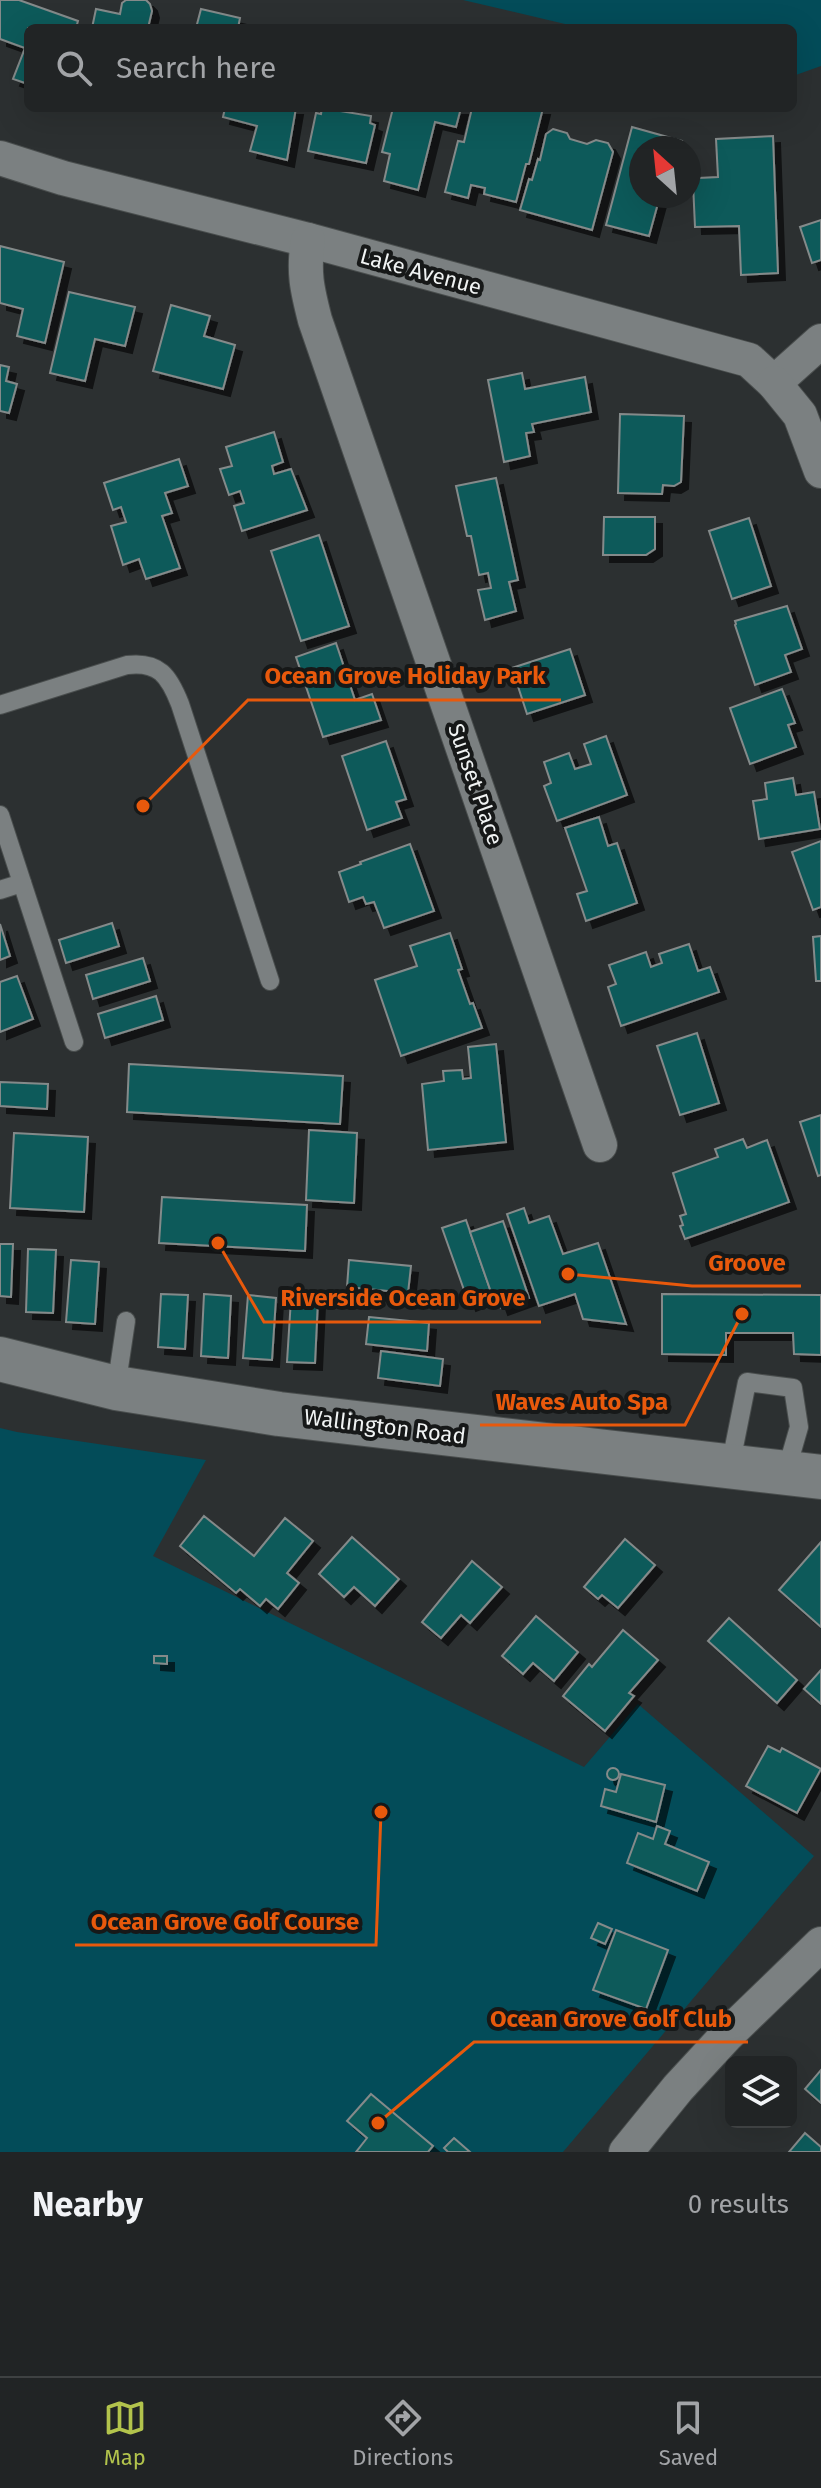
<!DOCTYPE html>
<style>
:root{--surface:#212425;--page:#292c2d;--text:#f1f3f6;--muted:#a2a4a7;--line:#3e4142;--accent:#b2c34c}
body{margin:0;font-family:"Fira Sans",sans-serif;background:var(--page);color:var(--text)}
.controls{position:absolute;right:24px;bottom:24px;display:grid;overflow:hidden;border-radius:12px;box-shadow:0 8px 32px #0002}
.controls button{width:72px;height:72px;display:grid;place-items:center;padding:0;border:0;border-bottom:2px solid var(--line);background:var(--surface);color:var(--text);font:40px sans-serif}
.compass{position:absolute;left:629px;top:136px;width:72px;height:72px;border-radius:50%;background:var(--surface);box-shadow:0 8px 32px #0002;rotate:333deg}
.list{margin:0;padding:0;list-style:none}
h2{display:flex;justify-content:space-between;align-items:center;height:104px;margin:0;padding:0 32px;font-size:34px}
h2 small{font-size:26px;font-weight:400;color:var(--muted)}
.icon{flex:none;width:44px;height:44px;fill:none;stroke:currentColor;stroke-width:2;stroke-linecap:round;stroke-linejoin:round}
.map{position:relative;flex:none;width:821px;height:2152px;overflow:hidden}
.search{position:absolute;background:var(--surface);box-shadow:0 8px 32px #0002;left:24px;right:24px;top:24px;height:88px;display:flex;align-items:center;gap:20px;box-sizing:border-box;padding:0 28px;border-radius:12px;color:var(--muted);font-size:30px}
.sheet{height:224px;background:var(--surface)}
nav{display:flex;justify-content:space-around;align-items:center;box-sizing:border-box;height:112px;border-top:2px solid var(--line);background:var(--surface);font-size:22px;color:var(--muted)}
nav a{display:grid;justify-items:center;gap:4px}
nav .on{color:var(--accent)}
.map>svg:first-child{display:block}
.green{fill:#034c59}
.building{fill:#105a5a;stroke:#848a8a;stroke-width:2;filter:url(#shadow)}
.lines{fill:none;stroke-linecap:round;stroke-linejoin:round}
.lane-casing{stroke:#494d4d;stroke-width:20}
.street-casing{stroke:#494d4d;stroke-width:36}
.secondary-casing{stroke:#494d4d;stroke-width:46}
.lane{stroke:#7b8081;stroke-width:18}
.street{stroke:#7b8081;stroke-width:34}
.secondary{stroke:#7b8081;stroke-width:44}
.labels{text-anchor:middle;stroke-width:8;stroke-linejoin:round;paint-order:stroke}
.street-label{font-size:22px;fill:#f0f3f3;stroke:#161818}
.leader{fill:none;stroke:#e8590c;stroke-width:3}
.callout-dot{fill:#e8590c;stroke:#161818;stroke-width:3}
.callout-label{font-size:24px;text-anchor:middle;font-weight:bold;fill:#e8590c;stroke:#161818;stroke-width:8;stroke-linejoin:round;paint-order:stroke}
</style>
<div class="map">
<svg width="821" height="2152" viewBox="0 0 821 2152">
<defs>
<filter id="shadow"><feDropShadow dx="7" dy="7" stdDeviation="0" flood-color="#0009"/></filter>
</defs>
<rect width="100%" height="100%" fill="#2c3031"/>
<g class="green">
<path d="M 463,0 L 821,0 L 821,66 L 793,76 L 793,28 L 582,28 Z"/>
<path d="M 0,1428 L 17,1432 L 206,1460 L 153,1556 L 584,1767 L 638,1704 L 814,1856 L 563,2152 L 0,2152 Z"/>
</g>
<g class="building">
<path d="M 0,0 L 19,0 L 78,21 L 76,28 L 28,28 L 28,84 L 13,79 L 25,48 L 0,39 Z"/>
<path d="M 126,0 L 146,0 L 150,4 L 152,11 L 148,28 L 92,28 L 96,9 L 120,14 L 122,3 Z"/>
<path d="M 201,9 L 240,18 L 238,28 L 196,28 Z"/>
<path d="M 225,108 L 296,108 L 287,160 L 250,151 L 257,126 L 223,117 Z"/>
<path d="M 322,108 L 371,116 L 370,123 L 375,125 L 366,163 L 308,151 L 316,113 L 321,114 Z"/>
<path d="M 393,108 L 461,108 L 456,127 L 435,122 L 418,190 L 384,181 L 390,154 L 382,152 Z"/>
<path d="M 472,108 L 543,108 L 529,164 L 526,164 L 516,202 L 484,194 L 485,188 L 471,185 L 468,198 L 445,192 L 458,141 L 464,142 Z"/>
<path d="M 632,127 L 682,141 L 680,148 L 641,148 L 641,196 L 660,196 L 649,236 L 606,225 Z"/>
<path d="M 553,129 L 567,133 L 570,139 L 587,144 L 596,140 L 608,143 L 613,152 L 592,230 L 520,210 L 529,179 L 532,180 L 538,159 L 540,160 L 546,134 Z"/>
<path d="M 773,136 L 778,273 L 741,275 L 739,226 L 695,227 L 693,183 L 698,178 L 718,177 L 716,139 Z"/>
<path d="M 821,220 L 821,260 L 812,263 L 800,227 Z"/>
<path d="M 0,246 L 64,262 L 45,343 L 17,336 L 23,309 L 0,303 Z"/>
<path d="M 69,292 L 135,307 L 125,346 L 95,339 L 85,381 L 50,373 Z"/>
<path d="M 171,305 L 210,316 L 204,336 L 235,345 L 223,389 L 153,371 Z"/>
<path d="M 0,365 L 9,367 L 6,381 L 17,384 L 9,413 L 0,411 Z"/>
<path d="M 522,373 L 525,389 L 585,377 L 591,412 L 532,424 L 534,432 L 526,433 L 530,456 L 504,462 L 488,380 Z"/>
<path d="M 620,414 L 684,416 L 681,482 L 674,486 L 663,485 L 662,494 L 618,493 Z"/>
<path d="M 274,432 L 283,462 L 272,466 L 274,474 L 291,469 L 307,510 L 242,531 L 234,506 L 244,503 L 240,491 L 229,495 L 220,469 L 232,466 L 226,447 Z"/>
<path d="M 179,459 L 188,486 L 165,493 L 172,513 L 162,516 L 180,568 L 146,579 L 139,559 L 123,565 L 111,526 L 126,522 L 121,507 L 113,510 L 104,483 Z"/>
<path d="M 496,478 L 518,580 L 509,582 L 516,611 L 485,620 L 478,590 L 491,588 L 488,573 L 479,575 L 471,536 L 467,536 L 456,486 Z"/>
<path d="M 604,517 L 655,517 L 655,549 L 646,555 L 603,555 Z"/>
<path d="M 749,518 L 771,586 L 732,599 L 709,531 Z"/>
<path d="M 319,535 L 349,626 L 301,641 L 271,551 Z"/>
<path d="M 787,606 L 802,649 L 785,655 L 791,672 L 755,685 L 735,625 L 736,624 L 735,621 Z"/>
<path d="M 336,643 L 355,700 L 372,694 L 381,720 L 323,737 L 296,657 Z"/>
<path d="M 570,649 L 585,695 L 527,714 L 512,668 Z"/>
<path d="M 782,689 L 795,723 L 788,725 L 796,747 L 750,764 L 730,708 Z"/>
<path d="M 606,736 L 627,795 L 557,821 L 544,786 L 551,783 L 544,762 L 569,753 L 575,769 L 591,764 L 584,744 Z"/>
<path d="M 386,741 L 406,799 L 396,802 L 402,818 L 367,830 L 342,756 Z"/>
<path d="M 793,778 L 796,795 L 814,792 L 820,829 L 759,839 L 753,801 L 767,799 L 765,783 Z"/>
<path d="M 599,817 L 608,846 L 617,843 L 637,903 L 586,921 L 577,894 L 587,891 L 565,828 Z"/>
<path d="M 821,841 L 821,907 L 813,910 L 792,852 Z"/>
<path d="M 410,844 L 434,911 L 384,928 L 374,902 L 366,904 L 363,897 L 349,902 L 339,872 L 361,864 L 360,862 Z"/>
<path d="M 112,923 L 119,946 L 66,963 L 59,940 Z"/>
<path d="M 0,924 L 10,956 L 0,960 Z"/>
<path d="M 450,933 L 462,969 L 458,970 L 470,1004 L 473,1003 L 482,1028 L 401,1056 L 375,980 L 417,966 L 410,946 Z"/>
<path d="M 821,936 L 821,981 L 816,981 L 813,937 Z"/>
<path d="M 689,944 L 698,971 L 710,967 L 719,992 L 621,1026 L 608,987 L 616,984 L 609,965 L 646,952 L 651,967 L 662,963 L 659,954 Z"/>
<path d="M 143,958 L 150,981 L 93,999 L 86,975 Z"/>
<path d="M 17,976 L 33,1019 L 0,1032 L 0,982 Z"/>
<path d="M 156,996 L 163,1020 L 105,1038 L 98,1014 Z"/>
<path d="M 697,1033 L 719,1103 L 680,1115 L 657,1046 Z"/>
<path d="M 496,1044 L 506,1142 L 428,1150 L 422,1084 L 444,1081 L 443,1071 L 462,1070 L 463,1079 L 471,1078 L 468,1047 Z"/>
<path d="M 129,1064 L 343,1076 L 340,1124 L 127,1112 Z"/>
<path d="M 0,1082 L 48,1084 L 47,1109 L 0,1106 Z"/>
<path d="M 821,1115 L 821,1175 L 818,1176 L 800,1122 Z"/>
<path d="M 309,1130 L 357,1133 L 354,1203 L 306,1200 Z"/>
<path d="M 14,1133 L 88,1137 L 84,1212 L 10,1208 Z"/>
<path d="M 743,1139 L 747,1148 L 767,1140 L 789,1202 L 685,1239 L 680,1226 L 683,1225 L 680,1216 L 686,1214 L 673,1173 L 718,1157 L 715,1149 Z"/>
<path d="M 162,1197 L 307,1205 L 305,1251 L 159,1243 Z"/>
<path d="M 524,1208 L 529,1223 L 549,1216 L 563,1254 L 598,1243 L 626,1324 L 583,1319 L 575,1294 L 539,1306 L 507,1214 Z"/>
<path d="M 466,1220 L 492,1295 L 469,1304 L 442,1228 Z"/>
<path d="M 503,1221 L 529,1298 L 501,1308 L 496,1294 L 492,1295 L 470,1232 Z"/>
<path d="M 0,1244 L 13,1244 L 11,1297 L 0,1296 Z"/>
<path d="M 28,1249 L 56,1250 L 53,1313 L 26,1312 Z"/>
<path d="M 71,1260 L 99,1262 L 95,1324 L 66,1322 Z"/>
<path d="M 349,1260 L 411,1266 L 408,1293 L 347,1287 Z"/>
<path d="M 161,1294 L 188,1295 L 185,1349 L 158,1347 Z"/>
<path d="M 204,1294 L 231,1296 L 228,1358 L 201,1356 Z"/>
<path d="M 662,1294 L 821,1295 L 821,1355 L 794,1354 L 793,1333 L 726,1333 L 726,1355 L 662,1354 Z"/>
<path d="M 248,1295 L 276,1298 L 272,1360 L 243,1358 Z"/>
<path d="M 291,1299 L 318,1300 L 315,1363 L 287,1362 Z"/>
<path d="M 369,1317 L 429,1323 L 427,1351 L 366,1344 Z"/>
<path d="M 381,1351 L 443,1359 L 440,1386 L 378,1378 Z"/>
<path d="M 204,1516 L 254,1556 L 285,1518 L 313,1541 L 287,1573 L 299,1583 L 278,1609 L 266,1599 L 260,1606 L 240,1589 L 236,1593 L 180,1546 Z"/>
<path d="M 352,1537 L 399,1579 L 375,1606 L 354,1587 L 344,1597 L 319,1574 Z"/>
<path d="M 625,1539 L 655,1565 L 618,1608 L 602,1595 L 598,1599 L 584,1587 Z"/>
<path d="M 821,1542 L 821,1627 L 779,1590 Z"/>
<path d="M 472,1561 L 502,1587 L 470,1623 L 461,1615 L 441,1638 L 422,1622 Z"/>
<path d="M 536,1616 L 578,1652 L 554,1681 L 533,1663 L 523,1674 L 502,1656 Z"/>
<path d="M 729,1618 L 797,1680 L 777,1703 L 708,1641 Z"/>
<path d="M 623,1630 L 658,1660 L 629,1693 L 634,1696 L 605,1731 L 563,1696 L 589,1664 L 592,1667 Z"/>
<path d="M 154,1656 L 167,1656 L 167,1664 L 154,1663 Z"/>
<path d="M 821,1670 L 821,1704 L 804,1689 Z"/>
<path d="M 768,1746 L 780,1752 L 782,1748 L 821,1769 L 797,1813 L 746,1786 Z"/>
<circle cx="613" cy="1774" r="6"/>
<path d="M 621,1774 L 665,1785 L 656,1822 L 601,1806 L 605,1789 L 616,1792 Z"/>
<path d="M 657,1826 L 670,1831 L 665,1844 L 709,1862 L 697,1891 L 627,1863 L 638,1833 L 653,1839 Z"/>
<path d="M 598,1923 L 612,1929 L 605,1944 L 591,1938 Z"/>
<path d="M 616,1930 L 668,1950 L 646,2009 L 593,1990 Z"/>
<path d="M 821,2070 L 821,2103 L 805,2089 Z"/>
<path d="M 371,2094 L 433,2146 L 428,2152 L 356,2152 L 367,2138 L 347,2121 Z"/>
<path d="M 805,2133 L 821,2147 L 821,2152 L 789,2152 Z"/>
<path d="M 454,2138 L 470,2152 L 448,2152 L 444,2148 Z"/>
</g>
<g class="lines">
<g class="lane-casing">
<g id="lane">
<path d="M 0,705 L 127,665 C 159,661 169,676 180,704 L 270,981"/>
<path d="M 0,815 L 74,1042"/>
<path d="M 0,890 L 22,883"/>
<path d="M 116,1388 L 126,1321"/>
<path d="M 730,1467 L 747,1382 L 793,1388 L 799,1427 L 786,1472"/>
</g>
</g>
<g class="street-casing">
<g id="street">
<path d="M 0,158 L 63,178 L 308,240 L 749,360 L 774,383 L 821,341"/>
<path d="M 308,240 C 303,272 307,289 315,320 L 600,1145"/>
<path d="M 774,383 L 800,415 L 821,471"/>
<path d="M 626,2152 L 678,2088 L 727,2035 L 821,1944"/>
</g>
</g>
<g class="secondary-casing">
<path id="secondary" d="M 0,1359 L 116,1388 L 279,1414 L 821,1477"/>
</g>
<use href="#lane" class="lane"/>
<use href="#street" class="street"/>
<use href="#secondary" class="secondary"/>
</g>
<g class="labels">
<g class="street-label">
<text transform="translate(421 271) rotate(15)" y="8">Lake Avenue</text>
<text transform="translate(476 784) rotate(71)" y="8">Sunset Place</text>
<text transform="translate(385 1426) rotate(7)" y="8">Wallington Road</text>
</g>
</g>
<path class="leader" d="M143 806L248 700H561M568 1274L692 1286H801M218 1243L264 1322H541M742 1314L685 1425H480M381 1812L376 1945H75M378 2123L474 2042H748"/>
<g class="callout-dot">
<circle cx="143" cy="806" r="8"/>
<circle cx="568" cy="1274" r="8"/>
<circle cx="218" cy="1243" r="8"/>
<circle cx="742" cy="1314" r="8"/>
<circle cx="381" cy="1812" r="8"/>
<circle cx="378" cy="2123" r="8"/>
</g>
<g class="callout-label">
<text x="405" y="684">Ocean Grove Holiday Park</text>
<text x="747" y="1271">Groove</text>
<text x="403" y="1306">Riverside Ocean Grove</text>
<text x="582" y="1410">Waves Auto Spa</text>
<text x="225" y="1930">Ocean Grove Golf Course</text>
<text x="611" y="2027">Ocean Grove Golf Club</text>
</g>
</svg>
<div class="controls">
<button><svg class="icon" aria-label="layers" viewBox="0 0 24 24"><path d="M12 4l9 5-9 5-9-5zM3 14l9 5 9-5"/></svg></button>
</div>
<svg class="compass" viewBox="-18 -18 36 36"><path d="M0-13l5 13h-10z" fill="#e53935"/><path d="M0 13l5-13h-10z" fill="#a2a4a7"/></svg>
<div class="search"><svg class="icon" aria-label="search" viewBox="0 0 24 24"><circle cx="10" cy="10" r="6"/><path d="M15 15l6 6"/></svg>Search here</div>
</div>
<section class="sheet">
<h2>Nearby<small>0 results</small></h2>
<ul class="list">
</ul>
</section>
<nav>
<a class="on"><svg class="icon" aria-label="map" viewBox="0 0 24 24"><path d="M3 6l6-2 6 2 6-2v14l-6 2-6-2-6 2zM9 4v14M15 6v14"/></svg>Map</a>
<a><svg class="icon" aria-label="directions" viewBox="0 0 24 24"><path d="M12 3l9 9-9 9-9-9zM9 14v-3h6M13 9l2 2-2 2"/></svg>Directions</a>
<a><svg class="icon" aria-label="saved" viewBox="0 0 24 24"><path d="M7 4h10v16l-5-4-5 4z"/></svg>Saved</a>
</nav>
